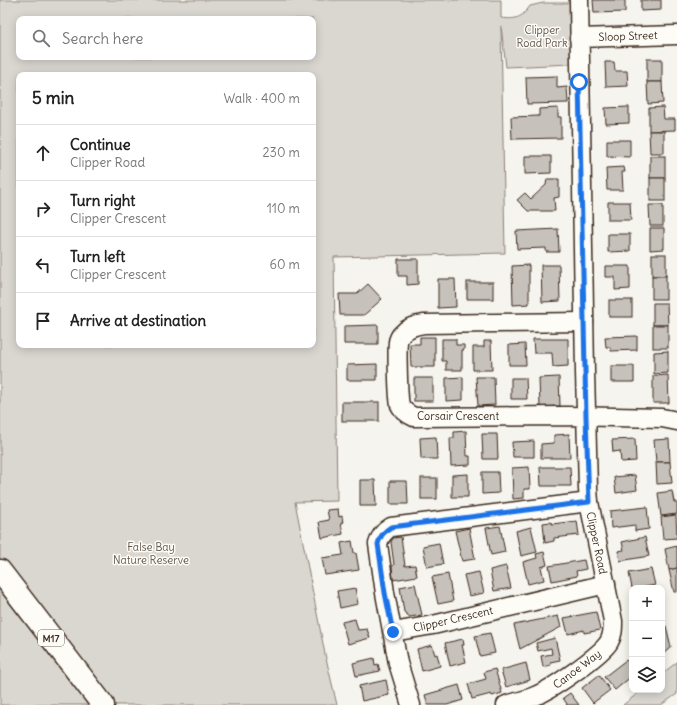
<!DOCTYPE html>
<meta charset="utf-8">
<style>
:root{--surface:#fff;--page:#f2f2f2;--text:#222;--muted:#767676;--line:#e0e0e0}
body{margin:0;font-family:Delius,sans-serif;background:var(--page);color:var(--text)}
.controls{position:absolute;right:12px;bottom:12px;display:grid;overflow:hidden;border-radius:8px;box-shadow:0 2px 10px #0003}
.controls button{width:36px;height:36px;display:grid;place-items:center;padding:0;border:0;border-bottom:1px solid var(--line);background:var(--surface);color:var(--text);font:20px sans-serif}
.stop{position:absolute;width:12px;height:12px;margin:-9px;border:3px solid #1a73e8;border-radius:50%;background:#fff}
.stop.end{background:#1a73e8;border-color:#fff;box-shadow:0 1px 4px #0008}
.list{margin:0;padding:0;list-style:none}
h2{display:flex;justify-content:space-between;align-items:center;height:52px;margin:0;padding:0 16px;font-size:17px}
h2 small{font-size:13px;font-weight:400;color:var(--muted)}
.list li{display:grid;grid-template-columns:26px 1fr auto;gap:12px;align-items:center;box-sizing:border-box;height:56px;padding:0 16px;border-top:1px solid var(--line)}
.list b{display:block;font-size:15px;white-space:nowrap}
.list p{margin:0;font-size:13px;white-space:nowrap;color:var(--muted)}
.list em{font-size:13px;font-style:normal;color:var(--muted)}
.icon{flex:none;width:22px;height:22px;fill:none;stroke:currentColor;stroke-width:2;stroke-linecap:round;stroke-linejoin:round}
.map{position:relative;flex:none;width:677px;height:705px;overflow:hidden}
.search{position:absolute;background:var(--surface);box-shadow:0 2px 10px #0003;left:16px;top:16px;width:300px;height:44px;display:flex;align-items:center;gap:10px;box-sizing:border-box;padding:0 14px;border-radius:8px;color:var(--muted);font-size:15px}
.panel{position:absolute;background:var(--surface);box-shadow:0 2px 10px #0003;left:16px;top:72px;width:300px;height:276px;border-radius:8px}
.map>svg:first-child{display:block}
.green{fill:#dad6d0;stroke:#8a8077;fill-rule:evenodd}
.building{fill:#c7c1bb;stroke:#3b2a1e}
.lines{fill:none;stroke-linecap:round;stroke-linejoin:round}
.minor-casing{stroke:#3b2a1e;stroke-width:21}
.major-casing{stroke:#3b2a1e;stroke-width:25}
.minor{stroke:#fdfcf7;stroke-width:18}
.major{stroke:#fdfcf7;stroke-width:22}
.route{stroke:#1a73e8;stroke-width:5}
.labels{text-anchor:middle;stroke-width:3;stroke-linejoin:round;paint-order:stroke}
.shield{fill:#fdfcf7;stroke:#75695f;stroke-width:1}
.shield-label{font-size:10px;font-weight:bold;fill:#3b2a1e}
.park-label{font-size:11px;fill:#63554a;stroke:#fdfcf7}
.street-label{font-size:11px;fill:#3b2a1e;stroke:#fdfcf7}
</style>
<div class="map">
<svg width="677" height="705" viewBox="0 0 677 705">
<rect width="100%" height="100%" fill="#f5f4ee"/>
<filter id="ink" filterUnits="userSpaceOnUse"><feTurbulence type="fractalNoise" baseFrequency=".025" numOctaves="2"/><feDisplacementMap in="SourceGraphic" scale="8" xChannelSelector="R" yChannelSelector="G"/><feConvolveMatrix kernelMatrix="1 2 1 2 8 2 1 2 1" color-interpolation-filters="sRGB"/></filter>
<g filter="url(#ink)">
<g class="green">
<path d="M 0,0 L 501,0 L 501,18 C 515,20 522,18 530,6 L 543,3 L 570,3 L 571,64 L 506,67 L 501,26 L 505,253 L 334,257 L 337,501 L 295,502 L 325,654 L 337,705 L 0,705 ZM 19,19 L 313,19 L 313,57 L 19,57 ZM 19,75 L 313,75 L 313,345 L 19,345 Z"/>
<path d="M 677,662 L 677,694 L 661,705 L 623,705 L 642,690 L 662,690 L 662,674 Z"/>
</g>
<g class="building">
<path d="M 593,0 L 625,0 L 625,12 L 594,13 Z"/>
<path d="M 641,0 L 661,0 L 661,10 L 641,11 Z"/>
<rect x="647" y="59" width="15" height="23"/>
<path d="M 605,62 L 614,62 L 615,71 L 627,71 L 628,86 L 606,87 Z"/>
<path d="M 557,76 L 557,88 L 567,87 L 568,103 L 527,104 L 526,77 Z"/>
<path d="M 647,82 L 662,82 L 663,103 L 648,104 Z"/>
<path d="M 629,107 L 629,123 L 606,124 L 605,108 Z"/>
<path d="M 663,107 L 664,119 L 675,119 L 675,130 L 649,131 L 649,108 Z"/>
<path d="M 558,108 L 558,117 L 561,117 L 561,138 L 512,139 L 511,117 L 539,116 L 539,109 Z"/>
<path d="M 649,131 L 664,131 L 664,153 L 650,153 Z"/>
<path d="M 607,140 L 630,140 L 630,157 L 607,156 Z"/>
<path d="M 525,156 L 551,156 L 551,173 L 525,174 Z"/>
<rect x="650" y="156" width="15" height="22"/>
<path d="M 624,167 L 625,172 L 622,172 L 623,190 L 607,190 L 606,168 Z"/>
<rect x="650" y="178" width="15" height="23"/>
<path d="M 547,179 L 559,179 L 559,197 L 554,198 L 555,211 L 528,211 L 517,200 L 525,193 L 531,199 L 546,185 Z"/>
<path d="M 608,202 L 630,202 L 631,220 L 608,220 Z"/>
<path d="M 649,205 L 663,205 L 663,226 L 650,226 Z"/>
<path d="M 650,228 L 664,228 L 664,249 L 650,250 Z"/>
<path d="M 558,229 L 559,252 L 546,252 L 546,248 L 517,249 L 516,231 Z"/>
<path d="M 608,234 L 630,234 L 630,251 L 608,252 Z"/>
<rect x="652" y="254" width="14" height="22"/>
<path d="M 398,259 L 418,259 L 418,284 L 407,285 L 407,276 L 398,276 Z"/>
<path d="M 529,265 L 529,304 L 513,305 L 512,266 Z"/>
<path d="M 541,265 L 559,265 L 560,301 L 542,302 Z"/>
<path d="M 605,266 L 630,266 L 630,289 L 615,290 L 615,277 L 605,277 Z"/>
<rect x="652" y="276" width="14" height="23"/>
<path d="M 438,279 L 455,279 L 456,307 L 438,308 Z"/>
<rect x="467" y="282" width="26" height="17"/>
<path d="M 368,284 L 382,299 L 364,315 L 340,315 L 339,294 L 357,294 Z"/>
<rect x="609" y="300" width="23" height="17"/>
<path d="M 653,303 L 667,303 L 668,325 L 653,325 Z"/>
<path d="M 378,325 L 378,344 L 344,344 L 344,326 Z"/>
<rect x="653" y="325" width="15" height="23"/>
<path d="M 637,336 L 637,350 L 611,351 L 610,347 L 606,347 L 605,337 Z"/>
<path d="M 420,337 L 435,337 L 435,367 L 411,367 L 410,344 L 420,344 Z"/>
<path d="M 442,339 L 456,339 L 456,345 L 464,345 L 464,350 L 462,350 L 462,370 L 446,370 L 446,361 L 442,361 Z"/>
<path d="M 533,339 L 568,339 L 568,366 L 553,367 L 552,353 L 534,353 Z"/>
<path d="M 484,341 L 491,341 L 492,370 L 473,370 L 473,347 L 484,347 Z"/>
<path d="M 525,344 L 526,365 L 509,365 L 509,345 Z"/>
<path d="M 668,351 L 668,373 L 654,374 L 654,352 Z"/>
<path d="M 377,364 L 377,380 L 347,380 L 347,365 Z"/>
<rect x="611" y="366" width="23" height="16"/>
<path d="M 668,375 L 669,403 L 653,403 L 653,376 Z"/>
<path d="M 463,377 L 463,400 L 446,401 L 446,378 Z"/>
<path d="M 476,377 L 494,377 L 495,405 L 478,406 Z"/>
<path d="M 559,377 L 560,406 L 540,407 L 539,378 Z"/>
<rect x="414" y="378" width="19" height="23"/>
<path d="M 511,378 L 526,378 L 527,399 L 511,399 Z"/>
<rect x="342" y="402" width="37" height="19"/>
<path d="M 466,431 L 467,456 L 470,456 L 470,465 L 451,466 L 450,438 L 454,438 L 454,432 Z"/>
<path d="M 482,434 L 497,434 L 498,459 L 483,459 Z"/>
<path d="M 569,434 L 570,458 L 541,458 L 541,444 L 554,443 L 554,435 Z"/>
<path d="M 436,437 L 437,459 L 421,459 L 420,438 Z"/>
<path d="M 635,439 L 636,461 L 621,462 L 620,451 L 613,452 L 612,440 Z"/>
<path d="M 669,439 L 670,462 L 656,462 L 654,440 Z"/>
<path d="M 534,441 L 534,457 L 513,457 L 512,442 Z"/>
<path d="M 656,462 L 670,462 L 672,483 L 657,484 Z"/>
<path d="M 529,467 L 530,489 L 524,489 L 524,498 L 513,499 L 512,468 Z"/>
<path d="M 540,467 L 570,467 L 571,486 L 541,486 Z"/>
<path d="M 482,472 L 498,472 L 499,493 L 482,494 Z"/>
<path d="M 468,474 L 468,497 L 452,497 L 452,475 Z"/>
<path d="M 635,475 L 637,490 L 616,493 L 614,477 Z"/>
<rect x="421" y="478" width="16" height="21"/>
<path d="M 360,480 L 375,480 L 376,506 L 360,506 Z"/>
<path d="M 390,481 L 407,481 L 408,504 L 390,504 Z"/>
<path d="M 672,491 L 674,502 L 677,502 L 677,514 L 661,516 L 658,493 Z"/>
<path d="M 647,507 L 649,529 L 635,531 L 635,525 L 611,528 L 610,511 Z"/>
<path d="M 338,509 L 339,517 L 342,516 L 343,523 L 341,523 L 343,534 L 322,538 L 319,522 L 329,520 L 327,510 Z"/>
<path d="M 676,515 L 677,538 L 663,539 L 661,517 Z"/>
<path d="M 577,521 L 579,535 L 554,538 L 554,541 L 545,543 L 543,523 L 551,522 L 552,524 Z"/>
<path d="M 500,526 L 505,552 L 491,555 L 486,528 Z"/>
<path d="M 531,527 L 537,552 L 521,556 L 516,531 Z"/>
<path d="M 469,528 L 475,559 L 462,561 L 455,531 Z"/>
<path d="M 401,537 L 405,566 L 415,565 L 417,576 L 393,580 L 392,566 L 394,565 L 391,542 L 393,538 Z"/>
<path d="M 645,537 L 649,556 L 620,561 L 618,551 L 624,550 L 622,542 Z"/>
<path d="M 352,541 L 354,553 L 356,553 L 359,570 L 325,575 L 322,558 L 343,555 L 341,543 Z"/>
<path d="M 439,543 L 443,564 L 427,567 L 423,546 Z"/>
<path d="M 677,546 L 677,568 L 669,570 L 665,549 Z"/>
<path d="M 544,552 L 547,565 L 541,567 L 544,580 L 528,584 L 523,562 L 537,558 L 536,554 Z"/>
<path d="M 584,560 L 586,569 L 576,571 L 577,576 L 552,581 L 549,566 Z"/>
<path d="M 506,566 L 511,588 L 494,591 L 490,570 Z"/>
<path d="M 677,568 L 677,592 L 674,592 L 669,570 Z"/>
<path d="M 651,569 L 655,585 L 641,588 L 632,588 L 629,573 Z"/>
<path d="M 479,572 L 484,593 L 469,596 L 464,575 Z"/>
<path d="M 448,574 L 453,601 L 438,604 L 432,577 Z"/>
<path d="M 415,584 L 422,615 L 410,617 L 404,612 L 400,587 Z"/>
<path d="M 355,588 L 358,604 L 340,608 L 337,591 Z"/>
<path d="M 596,612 L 600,630 L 584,633 L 584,630 L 568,634 L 564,618 Z"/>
<path d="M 558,616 L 561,627 L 520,649 L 514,625 Z"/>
<path d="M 355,619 L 358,630 L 367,629 L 370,638 L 348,644 L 342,622 Z"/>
<path d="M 666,626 L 671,647 L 662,655 L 662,627 Z"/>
<path d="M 490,633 L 495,653 L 480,656 L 475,636 Z"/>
<path d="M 555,638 L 560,660 L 550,662 L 551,665 L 543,667 L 541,656 L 552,654 L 551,648 L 538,651 L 536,643 Z"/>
<path d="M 463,639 L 464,645 L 462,645 L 466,662 L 450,666 L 445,643 Z"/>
<path d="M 432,645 L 435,655 L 437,654 L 440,666 L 422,671 L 417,649 Z"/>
<path d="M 374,658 L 375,665 L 378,664 L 380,671 L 356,676 L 353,663 Z"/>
<path d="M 626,660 L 632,666 L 632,676 L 615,690 L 604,677 Z"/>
<path d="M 526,663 L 530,680 L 506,687 L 501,670 Z"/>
<path d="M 495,669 L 502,693 L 492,696 L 491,694 L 472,699 L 468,684 L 486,679 L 484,672 Z"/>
<path d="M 599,675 L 610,690 L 593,703 L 582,688 Z"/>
<path d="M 386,680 L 389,695 L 362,701 L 359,686 Z"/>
<path d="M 459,685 L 463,700 L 447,705 L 428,705 L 425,695 Z"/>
<path d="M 570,693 L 579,705 L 566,705 L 567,704 L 563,698 Z"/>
</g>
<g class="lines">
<g class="minor-casing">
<g id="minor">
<path d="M 579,38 L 677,35"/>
<path d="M 584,322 L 424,324 C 415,325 408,327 402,334 C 400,336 398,340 398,342 C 397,351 398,398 400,405 C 403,411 407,414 414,417 L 567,416 L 662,418 L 677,421"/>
<path d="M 393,632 L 433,625 L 606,584"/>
<path d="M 411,705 L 398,663 L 385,593 L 378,544 C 380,536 384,531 391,527 L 589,502"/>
<path d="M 506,705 C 516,702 526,700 535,696 C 551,690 601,655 609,642 C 613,635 613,629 613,621 L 589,502 L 588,489 L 585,372 L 579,0"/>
</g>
</g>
<g class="major-casing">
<path id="major" d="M 0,571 L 103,705"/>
</g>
<use href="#minor" class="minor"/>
<use href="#major" class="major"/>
</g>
</g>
<g class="lines" filter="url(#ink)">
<path class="route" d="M 393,632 L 385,593 L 378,544 C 380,536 384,531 391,527 L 589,502 L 586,417 L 579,82"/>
</g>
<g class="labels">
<rect class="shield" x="38" y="630" width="26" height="16" rx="3"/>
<g class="shield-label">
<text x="51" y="642">M17</text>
</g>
<g class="park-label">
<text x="542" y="34">Clipper<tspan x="542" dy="13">Road Park</tspan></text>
<text x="151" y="551">False Bay<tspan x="151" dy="13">Nature Reserve</tspan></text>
</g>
<g class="street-label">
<text transform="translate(628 36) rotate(-2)" y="4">Sloop Street</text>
<text x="458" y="420">Corsair Crescent</text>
<text transform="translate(597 543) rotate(78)" y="4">Clipper Road</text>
<text transform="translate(453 619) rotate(-13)" y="4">Clipper Crescent</text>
<text transform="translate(577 669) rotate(-37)" y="4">Canoe Way</text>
</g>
</g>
</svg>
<div class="controls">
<button>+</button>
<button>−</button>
<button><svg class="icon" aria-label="layers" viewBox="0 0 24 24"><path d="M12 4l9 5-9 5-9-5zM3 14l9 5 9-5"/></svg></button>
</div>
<div class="stop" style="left:579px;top:82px"></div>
<div class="stop end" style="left:393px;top:632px"></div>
<div class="search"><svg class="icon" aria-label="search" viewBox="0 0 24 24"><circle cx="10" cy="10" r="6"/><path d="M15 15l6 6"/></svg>Search here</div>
<section class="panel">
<h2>5 min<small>Walk · 400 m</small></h2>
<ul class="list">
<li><svg class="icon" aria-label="ahead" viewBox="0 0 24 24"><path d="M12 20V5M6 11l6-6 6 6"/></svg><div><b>Continue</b><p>Clipper Road</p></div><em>230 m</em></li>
<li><svg class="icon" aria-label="right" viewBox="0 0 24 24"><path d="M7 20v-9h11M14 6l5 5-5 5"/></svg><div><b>Turn right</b><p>Clipper Crescent</p></div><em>110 m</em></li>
<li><svg class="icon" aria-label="left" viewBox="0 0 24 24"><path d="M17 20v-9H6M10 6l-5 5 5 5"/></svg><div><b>Turn left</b><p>Clipper Crescent</p></div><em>60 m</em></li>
<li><svg class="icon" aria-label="arrive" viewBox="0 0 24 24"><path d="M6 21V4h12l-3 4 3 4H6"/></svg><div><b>Arrive at destination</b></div></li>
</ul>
</section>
</div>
